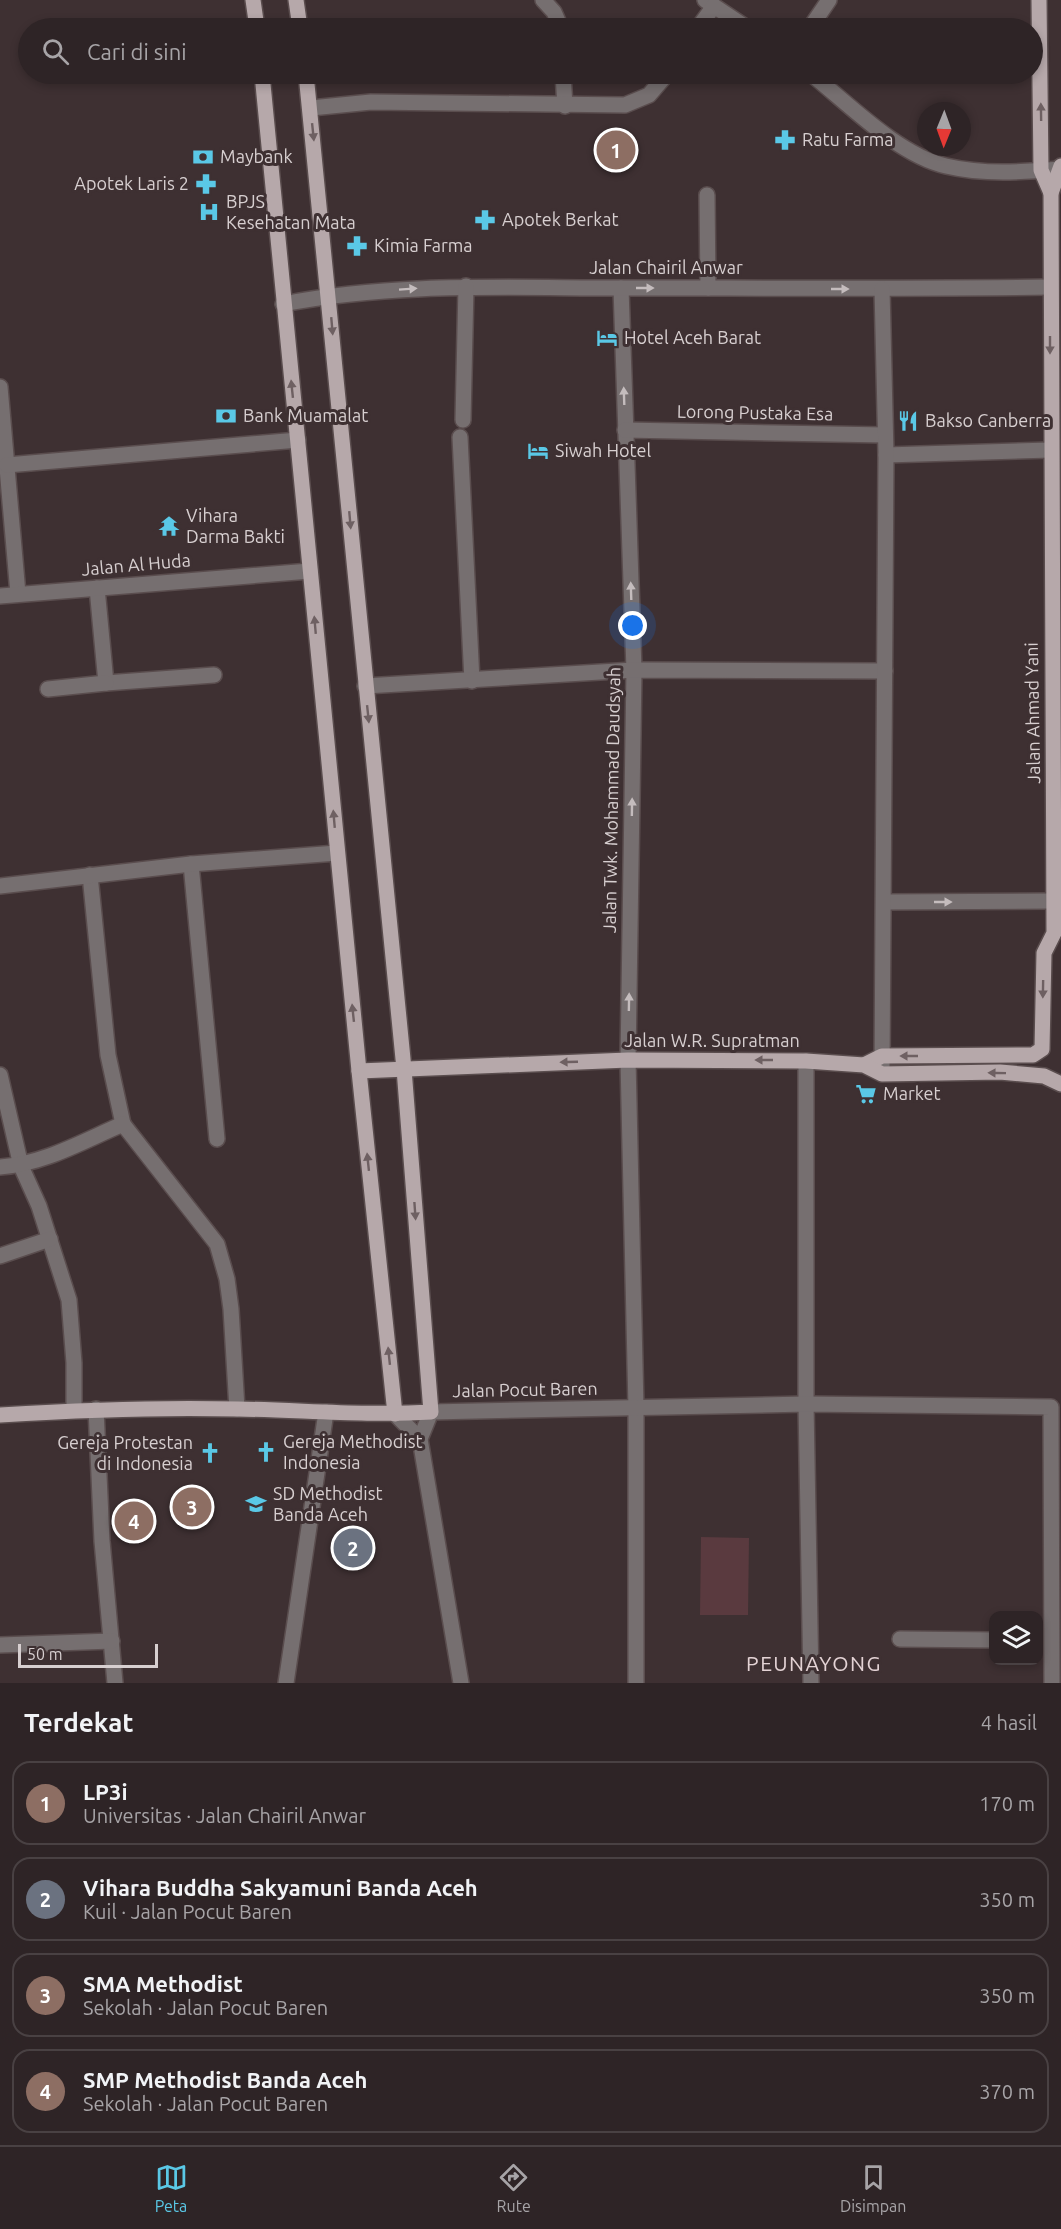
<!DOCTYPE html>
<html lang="id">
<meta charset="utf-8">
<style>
:root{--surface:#2e2426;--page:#362c2e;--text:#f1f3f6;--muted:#a7a4a7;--line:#494143;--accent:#5ac8e6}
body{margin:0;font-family:Ubuntu,sans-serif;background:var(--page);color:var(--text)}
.controls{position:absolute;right:18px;bottom:18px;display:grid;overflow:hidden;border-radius:12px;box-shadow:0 3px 9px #0003}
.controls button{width:54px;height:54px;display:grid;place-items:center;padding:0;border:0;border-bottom:2px solid var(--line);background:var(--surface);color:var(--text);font:30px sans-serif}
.compass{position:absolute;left:917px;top:102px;width:54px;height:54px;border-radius:50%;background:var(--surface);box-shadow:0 3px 9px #0003;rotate:181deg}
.scale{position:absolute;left:18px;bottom:15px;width:140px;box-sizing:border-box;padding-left:6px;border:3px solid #d7cfd0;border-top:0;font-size:16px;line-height:21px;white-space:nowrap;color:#d7cfd0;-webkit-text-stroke:4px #3e3032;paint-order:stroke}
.you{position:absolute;left:633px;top:626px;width:21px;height:21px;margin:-15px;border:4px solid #fff;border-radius:50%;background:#1a73e8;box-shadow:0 0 0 9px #1a73e833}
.badge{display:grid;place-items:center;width:39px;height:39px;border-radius:50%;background:var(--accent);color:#fff;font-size:20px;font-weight:700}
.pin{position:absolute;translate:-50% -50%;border:3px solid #fff;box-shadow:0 2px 6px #0006}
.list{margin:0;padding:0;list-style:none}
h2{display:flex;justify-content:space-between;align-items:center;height:78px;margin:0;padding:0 24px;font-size:26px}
h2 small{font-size:20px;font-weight:400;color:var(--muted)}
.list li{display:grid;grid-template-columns:39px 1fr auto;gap:18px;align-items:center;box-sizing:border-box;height:84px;margin:0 12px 12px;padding:0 12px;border:2px solid var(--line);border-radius:18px}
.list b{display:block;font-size:22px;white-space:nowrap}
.list p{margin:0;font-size:20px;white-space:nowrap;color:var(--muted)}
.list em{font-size:20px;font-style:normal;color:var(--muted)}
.icon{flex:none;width:33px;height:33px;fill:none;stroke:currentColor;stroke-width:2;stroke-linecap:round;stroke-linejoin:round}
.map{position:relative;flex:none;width:1061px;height:1683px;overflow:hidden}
.search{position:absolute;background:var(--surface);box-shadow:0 3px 9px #0003;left:18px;right:18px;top:18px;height:66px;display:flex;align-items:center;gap:15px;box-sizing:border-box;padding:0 21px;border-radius:33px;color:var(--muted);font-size:22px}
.sheet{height:462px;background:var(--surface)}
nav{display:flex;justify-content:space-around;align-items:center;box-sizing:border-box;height:84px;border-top:2px solid var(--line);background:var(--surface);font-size:16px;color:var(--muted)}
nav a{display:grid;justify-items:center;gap:3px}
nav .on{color:var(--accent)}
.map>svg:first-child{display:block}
.green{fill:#5a3a3f}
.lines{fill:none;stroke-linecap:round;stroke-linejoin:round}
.minor-casing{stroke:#5a4d4e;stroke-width:18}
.major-casing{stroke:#5a4d4e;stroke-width:18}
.minor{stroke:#766f70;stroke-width:15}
.major{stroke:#b6a8aa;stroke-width:15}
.oneway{fill:#6e6062}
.oneway2{fill:#c4bcbd}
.labels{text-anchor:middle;stroke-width:6;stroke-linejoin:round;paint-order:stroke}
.poi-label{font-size:18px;fill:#d7cfd0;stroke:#3e3032;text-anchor:start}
.street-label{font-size:18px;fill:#d7cfd0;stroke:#3e3032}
.quarter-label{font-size:21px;letter-spacing:1.5px;fill:#e4d3d5;stroke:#3e3032}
</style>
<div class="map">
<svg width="1061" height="1683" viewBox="0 0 1061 1683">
<rect width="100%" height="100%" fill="#3e3032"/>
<path class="green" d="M 701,1537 L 749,1538 L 748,1615 L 700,1615 Z"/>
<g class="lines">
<g class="minor-casing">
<g id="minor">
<path d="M 543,0 L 554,12 L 561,28"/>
<path d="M 705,0 L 747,28"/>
<path d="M 698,28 L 714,6"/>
<path d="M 810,28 L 829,0"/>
<path d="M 563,74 L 565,106"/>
<path d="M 811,74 C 849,104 898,155 946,166 C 984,175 1022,172 1060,169"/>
<path d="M 311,108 L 371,102 L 625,105 L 649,95 L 667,74"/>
<path d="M 707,195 L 708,288"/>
<path d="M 621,288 L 634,670 L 628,1060 L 636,1408 L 636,1683"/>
<path d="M 283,304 C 395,282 509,288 623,288 C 765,288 907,289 1050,287"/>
<path d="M 0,387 L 18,594"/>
<path d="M 463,420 L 466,286"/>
<path d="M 625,430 L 885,435"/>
<path d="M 460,437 L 472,681"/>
<path d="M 886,455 L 1050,450"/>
<path d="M 7,465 L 298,440"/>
<path d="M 97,588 L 106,683 L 214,675"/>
<path d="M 0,596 L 310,571"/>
<path d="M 365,686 L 634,670 L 885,671"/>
<path d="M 48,689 L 106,683"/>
<path d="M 191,864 L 217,1139"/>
<path d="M 90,875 L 108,1055 L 123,1124"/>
<path d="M 0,886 L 191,864 L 337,853"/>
<path d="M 884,902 L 1052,901"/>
<path d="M 806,1061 L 806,1404 L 811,1683"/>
<path d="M 882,1069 L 886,455 L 882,289"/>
<path d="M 0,1075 L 21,1166 L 39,1206 L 69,1300 L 74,1363 L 74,1410"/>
<path d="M 0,1167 C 44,1164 83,1141 123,1124 L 217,1244 L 227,1279 L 231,1309 L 237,1409"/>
<path d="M 0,1256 L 50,1239"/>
<path d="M 96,1409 L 102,1541 L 115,1683"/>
<path d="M 395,1414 L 420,1439"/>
<path d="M 900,1639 L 994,1640"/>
<path d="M 0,1645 L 112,1641"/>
<path d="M 286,1683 L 326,1412"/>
<path d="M 461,1683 L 420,1439 L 431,1412 L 806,1404 L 1051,1407 L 1052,1683"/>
</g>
</g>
<g class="major-casing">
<g id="major">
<path d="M 253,0 L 257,28"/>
<path d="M 296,0 L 300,28"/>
<path d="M 1039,0 L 1041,170 L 1051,193"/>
<path d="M 262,74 L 359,1071 L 395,1414"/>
<path d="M 864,1065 L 882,1056 L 1033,1055 L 1042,1049 L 1044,953 L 1054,933 L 1051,193 L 1061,166"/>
<path d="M 359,1071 L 628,1060 L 806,1061 L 864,1065 L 882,1074 L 1000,1072 L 1044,1076 L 1061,1084"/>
<path d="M 0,1415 C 79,1410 159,1407 238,1409 C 303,1410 367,1416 431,1412 L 404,1069 L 306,74"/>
</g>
</g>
<use href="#minor" class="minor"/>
<use href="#major" class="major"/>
</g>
<defs><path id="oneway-solid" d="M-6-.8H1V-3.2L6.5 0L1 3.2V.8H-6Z" transform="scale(1.5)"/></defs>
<g class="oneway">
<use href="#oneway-solid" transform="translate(1041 112) rotate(-91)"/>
<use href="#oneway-solid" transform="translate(313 132) rotate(84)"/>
<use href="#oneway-solid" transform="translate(332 326) rotate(85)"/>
<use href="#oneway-solid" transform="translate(1050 345) rotate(90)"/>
<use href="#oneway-solid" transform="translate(292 389) rotate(-96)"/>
<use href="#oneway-solid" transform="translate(350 520) rotate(85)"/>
<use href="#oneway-solid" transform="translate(315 625) rotate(-95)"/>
<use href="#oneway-solid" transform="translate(368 714) rotate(84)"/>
<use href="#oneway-solid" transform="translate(334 819) rotate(-95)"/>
<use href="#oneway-solid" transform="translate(1043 989) rotate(91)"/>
<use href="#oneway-solid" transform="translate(353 1013) rotate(-96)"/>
<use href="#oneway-solid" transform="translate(909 1056) rotate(180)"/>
<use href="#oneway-solid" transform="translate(764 1060) rotate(-180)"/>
<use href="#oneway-solid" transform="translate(569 1062) rotate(178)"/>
<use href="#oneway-solid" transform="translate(997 1073) rotate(-179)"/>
<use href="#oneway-solid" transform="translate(368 1162) rotate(-96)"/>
<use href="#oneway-solid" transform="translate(415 1211) rotate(86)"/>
<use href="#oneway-solid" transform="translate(389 1356) rotate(-96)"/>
</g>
<g class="oneway2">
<use href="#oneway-solid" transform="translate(645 288)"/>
<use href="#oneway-solid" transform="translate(408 289) rotate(-4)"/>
<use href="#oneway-solid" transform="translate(840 289)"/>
<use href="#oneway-solid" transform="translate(624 396) rotate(-92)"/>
<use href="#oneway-solid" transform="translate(631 591) rotate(-92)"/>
<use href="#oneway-solid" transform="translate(632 807) rotate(-89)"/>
<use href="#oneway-solid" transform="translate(943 902)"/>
<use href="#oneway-solid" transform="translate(629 1002) rotate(-89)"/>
</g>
<defs>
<g id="pharmacy-bare" transform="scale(1.62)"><path d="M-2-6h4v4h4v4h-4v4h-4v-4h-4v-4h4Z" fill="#5ac8e6" stroke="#3e3032" stroke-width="2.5" paint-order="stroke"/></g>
<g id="bank-bare" transform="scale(1.62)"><path d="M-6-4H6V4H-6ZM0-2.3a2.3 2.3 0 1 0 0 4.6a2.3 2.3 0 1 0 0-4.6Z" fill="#5ac8e6" stroke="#3e3032" stroke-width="2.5" paint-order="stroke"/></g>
<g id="hospital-bare" transform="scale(1.62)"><path d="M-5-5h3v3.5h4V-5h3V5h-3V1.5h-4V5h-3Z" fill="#5ac8e6" stroke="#3e3032" stroke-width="2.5" paint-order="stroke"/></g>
<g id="hotel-bare" transform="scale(1.62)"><path d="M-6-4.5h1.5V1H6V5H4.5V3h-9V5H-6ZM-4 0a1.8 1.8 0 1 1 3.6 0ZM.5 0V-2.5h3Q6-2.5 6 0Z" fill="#5ac8e6" stroke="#3e3032" stroke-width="2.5" paint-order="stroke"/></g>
<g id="restaurant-bare" transform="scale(1.62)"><path d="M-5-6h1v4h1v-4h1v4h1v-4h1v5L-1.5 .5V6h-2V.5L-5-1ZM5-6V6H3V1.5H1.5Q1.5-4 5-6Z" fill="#5ac8e6" stroke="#3e3032" stroke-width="2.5" paint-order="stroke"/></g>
<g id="temple-bare" transform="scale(1.62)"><path d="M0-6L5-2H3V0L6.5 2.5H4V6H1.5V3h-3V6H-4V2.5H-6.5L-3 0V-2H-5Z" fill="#5ac8e6" stroke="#3e3032" stroke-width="2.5" paint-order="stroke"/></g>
<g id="supermarket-bare" transform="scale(1.62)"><path d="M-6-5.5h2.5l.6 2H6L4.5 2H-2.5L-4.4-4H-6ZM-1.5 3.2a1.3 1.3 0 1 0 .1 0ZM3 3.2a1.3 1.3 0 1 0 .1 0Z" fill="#5ac8e6" stroke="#3e3032" stroke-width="2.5" paint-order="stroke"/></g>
<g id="church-bare" transform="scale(1.62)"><path d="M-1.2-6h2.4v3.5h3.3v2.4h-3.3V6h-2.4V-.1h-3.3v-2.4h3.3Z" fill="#5ac8e6" stroke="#3e3032" stroke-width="2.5" paint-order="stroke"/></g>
<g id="school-bare" transform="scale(1.62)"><path d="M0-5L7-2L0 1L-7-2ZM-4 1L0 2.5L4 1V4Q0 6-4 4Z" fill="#5ac8e6" stroke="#3e3032" stroke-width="2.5" paint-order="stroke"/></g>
</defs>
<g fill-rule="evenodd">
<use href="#pharmacy-bare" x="785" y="140"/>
<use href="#bank-bare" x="203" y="157"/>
<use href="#pharmacy-bare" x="206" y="184"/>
<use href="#hospital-bare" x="209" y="212"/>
<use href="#pharmacy-bare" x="485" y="220"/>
<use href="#pharmacy-bare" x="357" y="246"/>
<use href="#hotel-bare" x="607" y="338"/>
<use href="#bank-bare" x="226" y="416"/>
<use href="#restaurant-bare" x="908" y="421"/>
<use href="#hotel-bare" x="538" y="451"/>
<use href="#temple-bare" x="169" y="526"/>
<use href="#supermarket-bare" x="866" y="1094"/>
<use href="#church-bare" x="266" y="1452"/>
<use href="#church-bare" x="210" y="1453"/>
<use href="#school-bare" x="256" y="1504"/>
</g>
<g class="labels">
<g class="poi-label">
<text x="802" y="146">Ratu Farma</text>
<text x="220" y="163">Maybank</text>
<text x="189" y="190" text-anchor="end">Apotek Laris 2</text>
<text x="226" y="208">BPJS<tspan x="226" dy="21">Kesehatan Mata</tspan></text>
<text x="502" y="226">Apotek Berkat</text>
<text x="374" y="252">Kimia Farma</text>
<text x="624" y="344">Hotel Aceh Barat</text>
<text x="243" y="422">Bank Muamalat</text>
<text x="925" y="427">Bakso Canberra</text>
<text x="555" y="457">Siwah Hotel</text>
<text x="186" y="522">Vihara<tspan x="186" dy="21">Darma Bakti</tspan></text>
<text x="883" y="1100">Market</text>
<text x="283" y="1448">Gereja Methodist<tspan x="283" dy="21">Indonesia</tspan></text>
<text x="193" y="1449" text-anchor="end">Gereja Protestan<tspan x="193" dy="21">di Indonesia</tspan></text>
<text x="273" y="1500">SD Methodist<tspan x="273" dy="21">Banda Aceh</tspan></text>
</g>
<g class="street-label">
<text x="666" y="274">Jalan Chairil Anwar</text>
<text transform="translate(755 413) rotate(1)" y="6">Lorong Pustaka Esa</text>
<text transform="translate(136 565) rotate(-5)" y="6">Jalan Al Huda</text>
<text transform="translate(1033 713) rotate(-91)" y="6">Jalan Ahmad Yani</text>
<text transform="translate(612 800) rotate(-89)" y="6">Jalan Twk. Mohammad Daudsyah</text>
<text x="712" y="1047">Jalan W.R. Supratman</text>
<text transform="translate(525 1390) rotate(-1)" y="6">Jalan Pocut Baren</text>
</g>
<g class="quarter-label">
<text x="814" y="1671">PEUNAYONG</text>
</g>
</g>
</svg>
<div class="controls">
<button><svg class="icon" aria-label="layers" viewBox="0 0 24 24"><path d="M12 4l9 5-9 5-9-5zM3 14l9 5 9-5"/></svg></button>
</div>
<svg class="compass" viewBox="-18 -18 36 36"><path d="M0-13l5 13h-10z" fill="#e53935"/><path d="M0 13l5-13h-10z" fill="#a7a4a7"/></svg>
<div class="scale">50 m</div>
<div class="you"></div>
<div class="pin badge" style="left:616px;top:150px;background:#8d6e63">1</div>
<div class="pin badge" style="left:353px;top:1548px;background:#6b7280">2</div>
<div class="pin badge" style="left:192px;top:1507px;background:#8d6e63">3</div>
<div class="pin badge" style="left:134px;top:1521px;background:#8d6e63">4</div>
<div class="search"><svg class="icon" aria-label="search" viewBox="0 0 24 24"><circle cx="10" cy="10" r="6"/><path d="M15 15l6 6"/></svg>Cari di sini</div>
</div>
<section class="sheet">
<h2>Terdekat<small>4 hasil</small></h2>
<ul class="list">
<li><span class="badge" style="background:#8d6e63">1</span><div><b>LP3i</b><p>Universitas · Jalan Chairil Anwar</p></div><em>170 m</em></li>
<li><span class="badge" style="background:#6b7280">2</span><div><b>Vihara Buddha Sakyamuni Banda Aceh</b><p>Kuil · Jalan Pocut Baren</p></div><em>350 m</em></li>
<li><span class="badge" style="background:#8d6e63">3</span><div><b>SMA Methodist</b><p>Sekolah · Jalan Pocut Baren</p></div><em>350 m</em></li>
<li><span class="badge" style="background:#8d6e63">4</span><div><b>SMP Methodist Banda Aceh</b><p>Sekolah · Jalan Pocut Baren</p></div><em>370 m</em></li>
</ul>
</section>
<nav>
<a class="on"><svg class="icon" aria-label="map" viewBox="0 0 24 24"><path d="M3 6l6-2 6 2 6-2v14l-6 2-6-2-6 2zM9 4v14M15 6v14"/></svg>Peta</a>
<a><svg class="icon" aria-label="directions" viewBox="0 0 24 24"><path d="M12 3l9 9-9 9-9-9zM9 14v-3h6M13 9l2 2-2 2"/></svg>Rute</a>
<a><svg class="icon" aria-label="saved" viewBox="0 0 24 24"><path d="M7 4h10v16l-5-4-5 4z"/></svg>Disimpan</a>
</nav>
